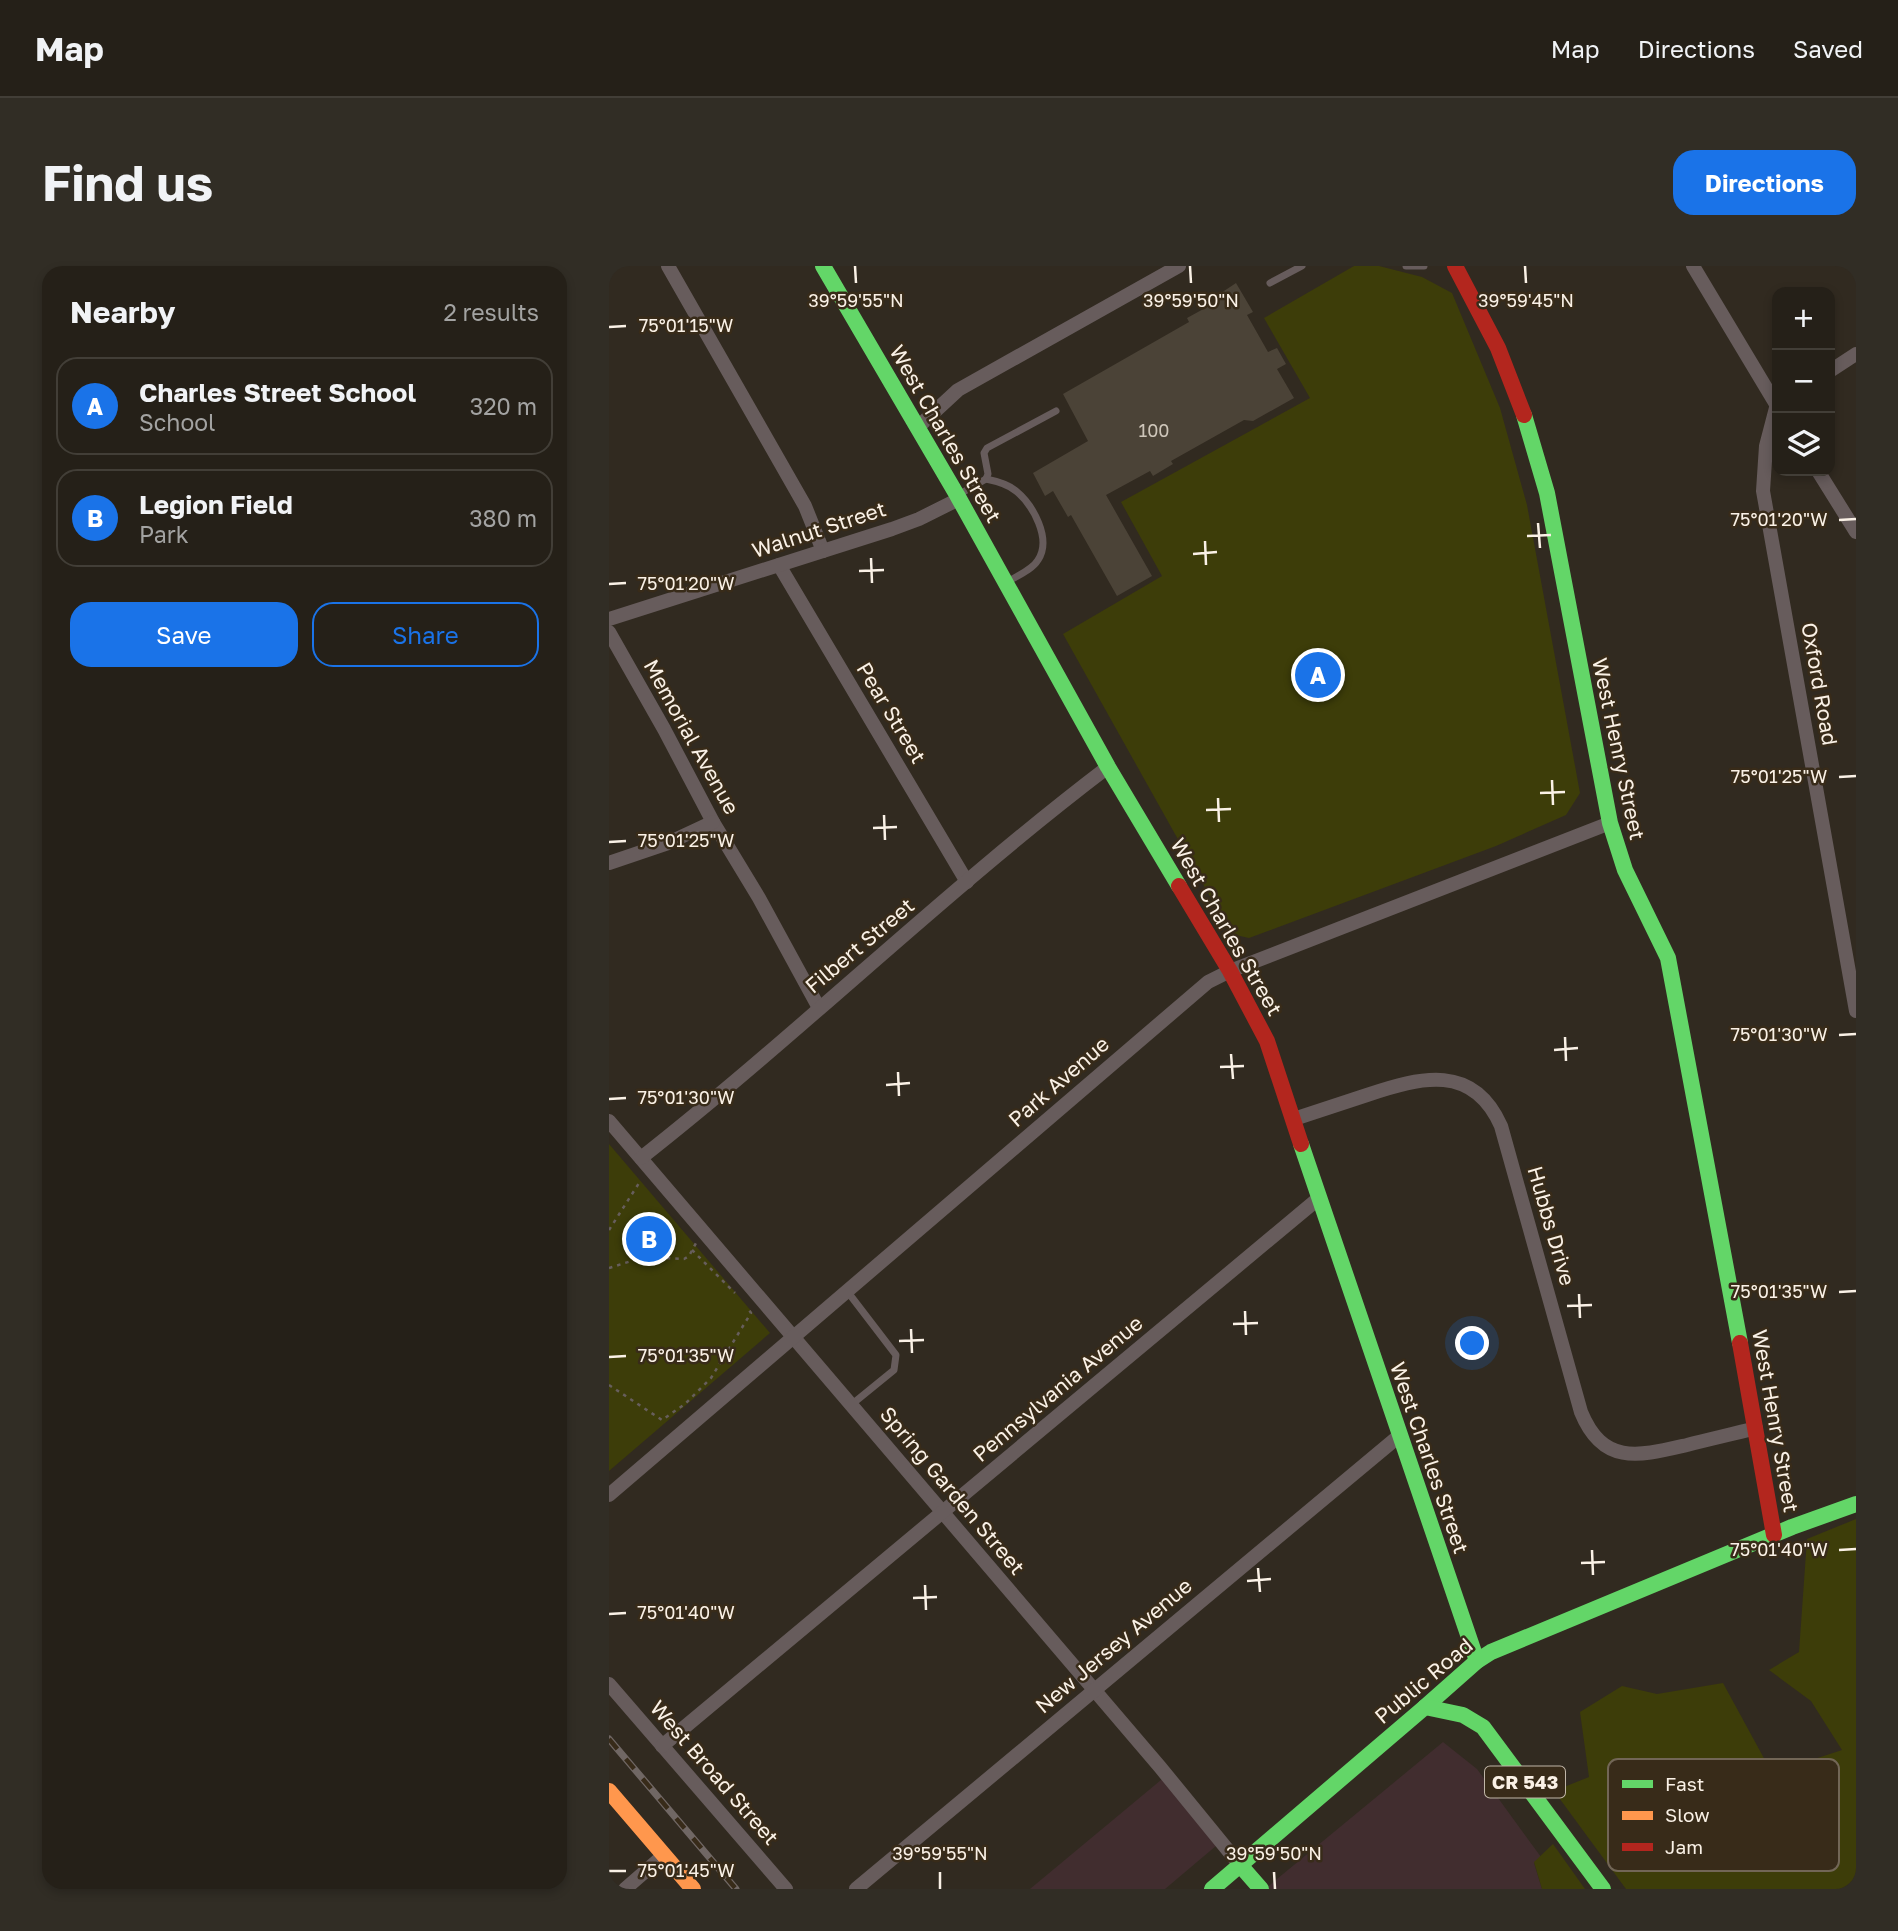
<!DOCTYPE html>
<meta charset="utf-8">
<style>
:root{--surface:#252018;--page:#312d25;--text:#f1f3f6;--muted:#a3a3a2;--line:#423e37;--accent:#1a73e8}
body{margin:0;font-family:"Golos Text",sans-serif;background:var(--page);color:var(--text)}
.controls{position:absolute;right:21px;top:21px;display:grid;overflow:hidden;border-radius:14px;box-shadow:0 4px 10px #0003}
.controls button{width:63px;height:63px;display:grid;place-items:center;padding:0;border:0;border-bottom:2px solid var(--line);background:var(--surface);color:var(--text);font:35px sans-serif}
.you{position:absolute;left:864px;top:1078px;width:24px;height:24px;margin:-18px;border:5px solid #fff;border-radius:50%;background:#1a73e8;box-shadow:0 0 0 10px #1a73e833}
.badge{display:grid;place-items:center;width:46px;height:46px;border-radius:50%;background:var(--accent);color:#fff;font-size:23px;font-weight:700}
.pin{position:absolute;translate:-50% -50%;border:4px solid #fff;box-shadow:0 2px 7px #0006}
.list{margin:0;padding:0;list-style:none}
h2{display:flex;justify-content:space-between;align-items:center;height:91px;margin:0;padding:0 28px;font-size:30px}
h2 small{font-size:23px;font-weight:400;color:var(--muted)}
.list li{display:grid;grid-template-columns:46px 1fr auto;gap:21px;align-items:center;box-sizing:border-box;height:98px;margin:0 14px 14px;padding:0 14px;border:2px solid var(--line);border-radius:21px}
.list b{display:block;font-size:26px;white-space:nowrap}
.list p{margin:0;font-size:23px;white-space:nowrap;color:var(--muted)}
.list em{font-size:23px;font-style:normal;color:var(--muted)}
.actions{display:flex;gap:14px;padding:21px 28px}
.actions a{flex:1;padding:16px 0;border:2px solid var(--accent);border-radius:21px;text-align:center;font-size:24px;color:var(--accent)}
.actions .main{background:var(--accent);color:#fff}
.icon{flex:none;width:38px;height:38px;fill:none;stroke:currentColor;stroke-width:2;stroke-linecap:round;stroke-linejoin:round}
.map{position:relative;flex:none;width:1247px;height:1623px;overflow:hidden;border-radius:21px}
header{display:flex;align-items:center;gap:42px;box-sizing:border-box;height:98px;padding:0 35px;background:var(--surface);border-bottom:2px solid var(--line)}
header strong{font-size:33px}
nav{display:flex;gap:38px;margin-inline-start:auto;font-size:24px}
.intro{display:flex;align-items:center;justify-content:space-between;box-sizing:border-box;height:168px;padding:0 42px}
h1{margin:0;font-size:49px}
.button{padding:18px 32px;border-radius:21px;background:var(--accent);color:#fff;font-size:24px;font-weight:700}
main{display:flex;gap:42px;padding:0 42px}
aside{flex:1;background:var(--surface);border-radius:21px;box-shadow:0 4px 10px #0003}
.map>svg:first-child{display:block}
.industrial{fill:#412d2f}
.green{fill:#3d3d09}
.building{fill:#4b4337}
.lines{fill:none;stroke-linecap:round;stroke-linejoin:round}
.path{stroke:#675e5c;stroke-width:2.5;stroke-dasharray:3.5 5;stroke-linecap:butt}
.lane{stroke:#675c5c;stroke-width:7}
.street{stroke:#675c5c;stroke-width:14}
.fast{stroke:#63d668;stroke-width:16}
.slow{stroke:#ff974d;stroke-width:16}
.jam{stroke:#b3261e;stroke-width:16}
.rail-casing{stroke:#706764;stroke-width:7}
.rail{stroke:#382b19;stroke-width:4.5;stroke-dasharray:13;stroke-linecap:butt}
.ticks{fill:none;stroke:#faf1e6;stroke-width:2.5}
.labels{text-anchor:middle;stroke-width:5;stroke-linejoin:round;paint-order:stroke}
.number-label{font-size:18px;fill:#cec6ba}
.shield{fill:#382b19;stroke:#c0b6a8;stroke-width:2}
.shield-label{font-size:19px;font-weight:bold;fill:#faf1e6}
.street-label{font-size:21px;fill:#faf1e6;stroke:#382b19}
.key{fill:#382b19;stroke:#726656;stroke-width:2}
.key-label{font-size:19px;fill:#faf1e6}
.ticks-label{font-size:18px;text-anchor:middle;fill:#faf1e6;stroke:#382b19;stroke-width:5;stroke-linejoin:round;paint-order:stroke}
</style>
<header>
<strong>Map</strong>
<nav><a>Map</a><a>Directions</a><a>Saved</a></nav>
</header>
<div class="intro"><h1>Find us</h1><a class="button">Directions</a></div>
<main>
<aside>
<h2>Nearby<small>2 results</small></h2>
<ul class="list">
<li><span class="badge">A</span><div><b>Charles Street School</b><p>School</p></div><em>320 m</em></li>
<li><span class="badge">B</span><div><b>Legion Field</b><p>Park</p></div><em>380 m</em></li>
</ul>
<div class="actions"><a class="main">Save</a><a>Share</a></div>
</aside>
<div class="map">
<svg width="1247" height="1623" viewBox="0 0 1247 1623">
<rect width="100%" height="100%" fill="#312a20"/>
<g class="industrial">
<path d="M 834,1476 L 868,1503 L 932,1591 L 925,1597 L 933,1623 L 656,1623 Z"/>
<path d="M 558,1509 L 614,1574 L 556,1623 L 421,1623 Z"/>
</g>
<g class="green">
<path d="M 745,0 L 770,0 L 813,11 L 843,27 L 891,142 L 918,239 L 971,527 L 957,549 L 887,580 L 640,672 L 622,668 L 454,368 L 553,310 L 512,236 L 701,132 L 655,52 Z"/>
<path d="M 0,878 L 161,1067 L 0,1205 Z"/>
<path d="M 1247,1253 L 1247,1623 L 1017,1623 L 945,1525 L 980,1511 L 971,1446 L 1013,1420 L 1048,1428 L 1114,1417 L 1163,1507 L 1233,1484 L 1202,1435 L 1160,1404 L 1190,1386 L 1198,1273 Z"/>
<path d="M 944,1578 L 976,1623 L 933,1623 L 925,1596 Z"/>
</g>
<path class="building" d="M 627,17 L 644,46 L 638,49 L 659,86 L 668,82 L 677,98 L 668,103 L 685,132 L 644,155 L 635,154 L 562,195 L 564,198 L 544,210 L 541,205 L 497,229 L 543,310 L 508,330 L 462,249 L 459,251 L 444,225 L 436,230 L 424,207 L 479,175 L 454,128 L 580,56 L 578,52 L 609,35 L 606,31 Z"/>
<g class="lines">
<g class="path">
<path d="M 0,964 L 32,914"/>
<path d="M 83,984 L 126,1027"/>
<path d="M 0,1002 L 35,991 L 75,993 L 80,990 L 87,977"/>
<path d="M 0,1119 L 53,1154 L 76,1138 L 102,1112 L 142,1047 L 139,1042"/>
</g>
<g class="lane">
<path d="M 797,0 L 815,0"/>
<path d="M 661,17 L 693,0"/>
<path d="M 377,213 C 387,215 399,218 407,225 C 424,239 443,273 429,294 C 423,304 408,310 398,316"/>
<path d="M 349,229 L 377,213 L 379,208 L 375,187 L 378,182 L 447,145"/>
<path d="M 238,1025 L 287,1089 L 285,1104 L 242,1139"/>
</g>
<g class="street">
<path d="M 59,0 L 196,240 L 214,285"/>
<path d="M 1084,0 L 1168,140"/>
<path d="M 1221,105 L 1247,88"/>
<path d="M 1168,138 L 1157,180 L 1154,225 L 1247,745"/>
<path d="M 309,161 L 349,124 L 570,0"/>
<path d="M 1209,205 L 1247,266"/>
<path d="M 170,299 L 358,616"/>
<path d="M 0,353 L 283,263 L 310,253 L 350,233"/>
<path d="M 0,366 L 55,463 L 104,556 L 150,632 L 210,742"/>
<path d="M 0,597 L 59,577 L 104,556"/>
<path d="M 685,853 C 709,845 733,837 758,829 C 812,811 864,797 892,860 L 972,1146 C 994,1200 1030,1190 1078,1179 C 1101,1173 1124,1168 1147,1162"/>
<path d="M 0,855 L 551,1501 L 631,1599"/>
<path d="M 32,892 C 191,767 337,624 499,501"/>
<path d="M 0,1229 L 599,716 L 621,705 L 1001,557"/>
<path d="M 0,1418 L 177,1623"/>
<path d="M 53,1480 L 710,932"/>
<path d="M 16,1623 L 55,1589"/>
<path d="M 247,1623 L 790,1170"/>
</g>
<g class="fast">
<path d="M 214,0 L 348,229 L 499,501 L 570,620"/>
<path d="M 915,149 L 938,227 L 1001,557 L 1016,604 L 1059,692 L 1131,1077"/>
<path d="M 692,878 L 868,1395"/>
<path d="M 816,1441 L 868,1395 L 882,1386 L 1183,1261 L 1247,1238"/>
<path d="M 631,1599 L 652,1623"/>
<path d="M 603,1623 L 816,1441 L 854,1449 L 874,1461 L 994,1623"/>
</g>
<path class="slow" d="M 0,1525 L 84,1623"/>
<g class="jam">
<path d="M 846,0 L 889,82 L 915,149"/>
<path d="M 570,620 L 621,705 L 658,775 L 692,878"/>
<path d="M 1131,1077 L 1165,1269"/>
</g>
<g class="rail-casing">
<path id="rail" d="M 0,1473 L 127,1623"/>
</g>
<use href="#rail" class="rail"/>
</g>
<path class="ticks" d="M 246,0 L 247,17M 581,0 L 582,17M 916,0 L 917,17M 0,61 L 17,60M 1230,254 L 1247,253M 929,257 L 931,282M 918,270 L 942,269M 596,275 L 597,299M 584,288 L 608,286M 262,292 L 263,317M 250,305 L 275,304M 0,318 L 17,317M 1230,511 L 1247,510M 943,514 L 944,539M 931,527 L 956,526M 609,532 L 610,556M 597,544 L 622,543M 275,549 L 276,574M 264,562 L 288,561M 0,576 L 17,575M 1230,769 L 1247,768M 956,771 L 957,795M 945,784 L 969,782M 622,788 L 624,813M 611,801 L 635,800M 289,806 L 290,830M 277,819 L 301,817M 0,833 L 17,832M 1230,1026 L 1247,1025M 970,1028 L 971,1052M 958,1040 L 983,1039M 636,1045 L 637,1069M 624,1058 L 649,1057M 302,1063 L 303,1087M 290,1075 L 315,1074M 0,1091 L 17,1090M 983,1284 L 984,1309M 1230,1284 L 1247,1283M 972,1297 L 996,1296M 649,1302 L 651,1326M 638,1315 L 662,1313M 316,1319 L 317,1344M 304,1332 L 328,1331M 0,1348 L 17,1347M 0,1605 L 17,1605M 331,1606 L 331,1623M 665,1606 L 666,1623"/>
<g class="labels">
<g class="number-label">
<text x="545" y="171">100</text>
</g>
<rect class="shield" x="876" y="1500.5" width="80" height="31" rx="5"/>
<g class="shield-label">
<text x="916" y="1523">CR 543</text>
</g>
<g class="street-label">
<text transform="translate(336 168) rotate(60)" y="7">West Charles Street</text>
<text transform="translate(210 264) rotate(-18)" y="7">Walnut Street</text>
<text transform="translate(1210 418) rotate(80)" y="7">Oxford Road</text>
<text transform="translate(282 447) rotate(59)" y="7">Pear Street</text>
<text transform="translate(82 471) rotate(61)" y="7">Memorial Avenue</text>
<text transform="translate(1009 483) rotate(78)" y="7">West Henry Street</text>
<text transform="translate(617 661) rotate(60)" y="7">West Charles Street</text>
<text transform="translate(251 680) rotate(-40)" y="7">Filbert Street</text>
<text transform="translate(450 816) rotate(-41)" y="7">Park Avenue</text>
<text transform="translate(942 960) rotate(74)" y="7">Hubbs Drive</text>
<text transform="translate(449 1123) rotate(-40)" y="7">Pennsylvania Avenue</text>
<text transform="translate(1166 1155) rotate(80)" y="7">West Henry Street</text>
<text transform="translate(820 1192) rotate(71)" y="7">West Charles Street</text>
<text transform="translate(343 1225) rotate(50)" y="7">Spring Garden Street</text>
<text transform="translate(505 1380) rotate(-40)" y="7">New Jersey Avenue</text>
<text transform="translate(815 1415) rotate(-40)" y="7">Public Road</text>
<text transform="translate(105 1507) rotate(49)" y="7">West Broad Street</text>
</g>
</g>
<rect x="999" y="1493" width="231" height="112" rx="10" class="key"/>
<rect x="1013" y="1514" width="31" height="8" fill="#63d668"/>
<rect x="1013" y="1545" width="31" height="9" fill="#ff974d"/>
<rect x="1013" y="1577" width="31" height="8" fill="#b3261e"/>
<g class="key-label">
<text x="1056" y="1525">Fast</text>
<text x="1056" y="1556">Slow</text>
<text x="1056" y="1588">Jam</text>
</g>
<g class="ticks-label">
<text x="247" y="41">39°59'55"N</text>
<text x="582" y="41">39°59'50"N</text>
<text x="917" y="41">39°59'45"N</text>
<text x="77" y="66">75°01'15"W</text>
<text x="1170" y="260">75°01'20"W</text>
<text x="77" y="324">75°01'20"W</text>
<text x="1170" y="517">75°01'25"W</text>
<text x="77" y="581">75°01'25"W</text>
<text x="1170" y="775">75°01'30"W</text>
<text x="77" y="838">75°01'30"W</text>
<text x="1170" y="1032">75°01'35"W</text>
<text x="77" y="1096">75°01'35"W</text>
<text x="1170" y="1290">75°01'40"W</text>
<text x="77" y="1353">75°01'40"W</text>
<text x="331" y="1594">39°59'55"N</text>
<text x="665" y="1594">39°59'50"N</text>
<text x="77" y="1611">75°01'45"W</text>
</g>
</svg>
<div class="controls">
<button>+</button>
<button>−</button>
<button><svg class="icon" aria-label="layers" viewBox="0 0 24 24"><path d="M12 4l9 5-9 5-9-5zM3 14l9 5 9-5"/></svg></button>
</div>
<div class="you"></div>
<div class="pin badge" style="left:709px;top:409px">A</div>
<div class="pin badge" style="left:40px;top:973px">B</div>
</div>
</main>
